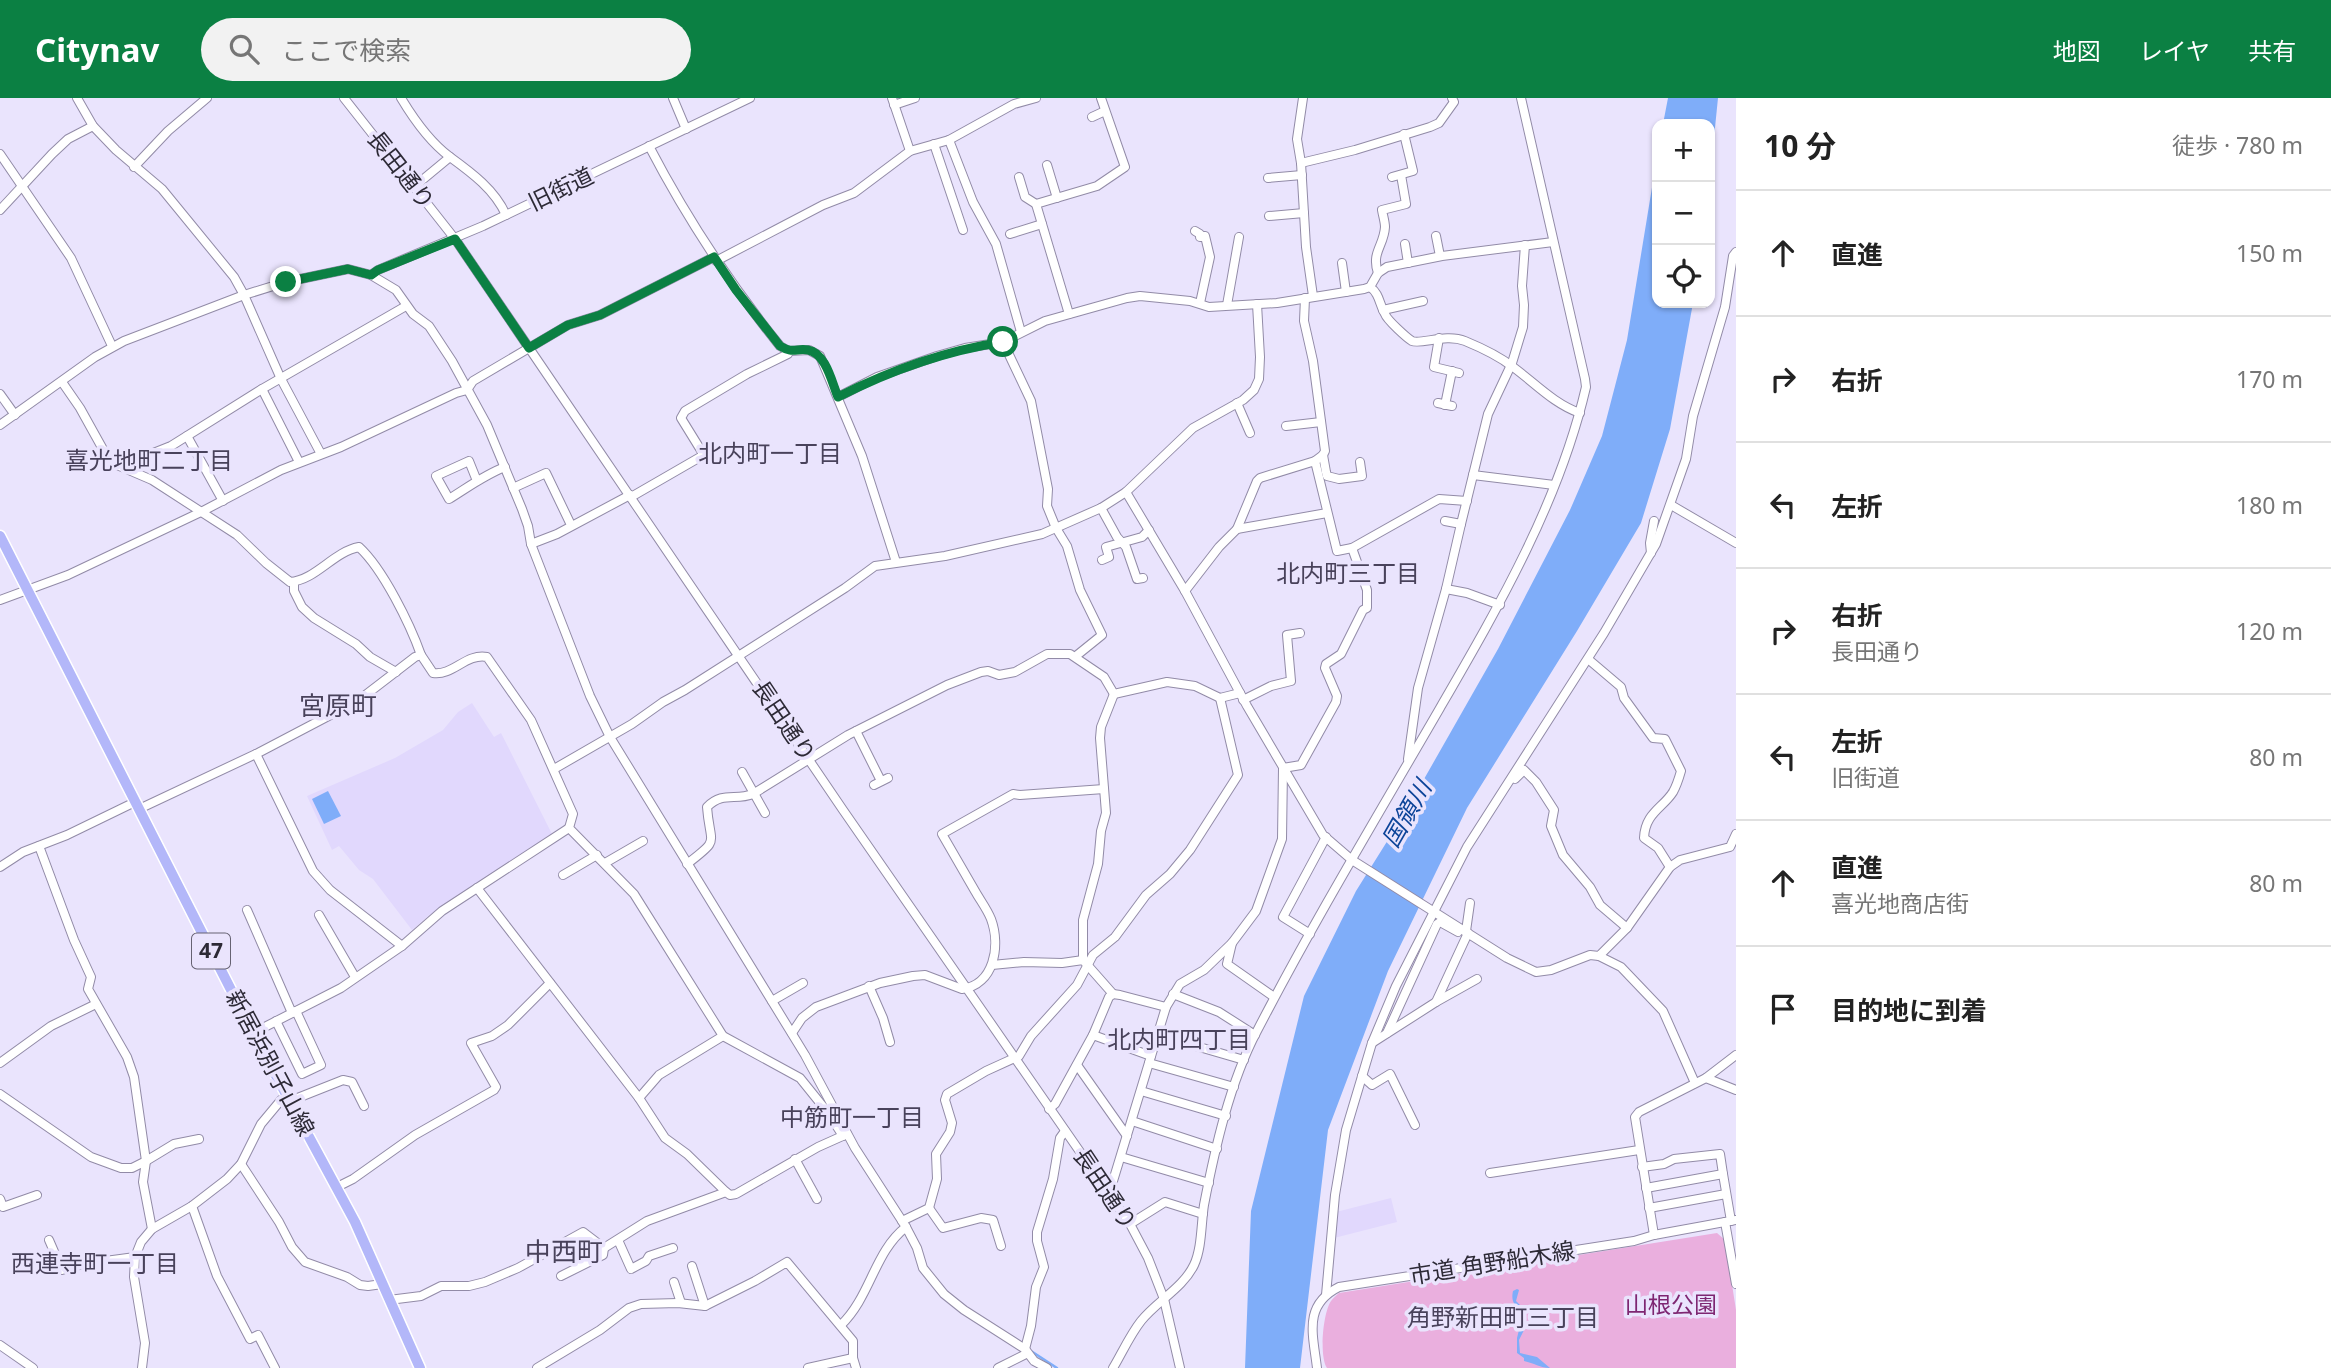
<!DOCTYPE html>
<html lang="ja">
<meta charset="utf-8">
<style>
:root{--surface:#fff;--page:#f2f2f2;--text:#222;--muted:#767676;--line:#e0e0e0;--accent:#0b8043}
body{margin:0;font-family:"Noto Sans","Noto Sans JP",sans-serif;background:var(--page);color:var(--text)}
.controls{position:absolute;right:21px;top:21px;display:grid;overflow:hidden;border-radius:14px;box-shadow:0 2px 5px #0004}
.controls button{width:63px;height:63px;display:grid;place-items:center;padding:0;border:0;border-bottom:2px solid var(--line);background:var(--surface);color:var(--text);font:35px sans-serif}
.stop{position:absolute;width:21px;height:21px;margin:-16px;border:5px solid #0b8043;border-radius:50%;background:#fff}
.stop.end{background:#0b8043;border-color:#fff;box-shadow:0 2px 7px #0008}
.list{margin:0;padding:0;list-style:none}
h2{display:flex;justify-content:space-between;align-items:center;height:91px;margin:0;padding:0 28px;font-size:30px}
h2 small{font-size:23px;font-weight:400;color:var(--muted)}
.list li{display:grid;grid-template-columns:46px 1fr auto;gap:21px;align-items:center;box-sizing:border-box;height:126px;padding:0 28px;border-top:2px solid var(--line)}
.list b{display:block;font-size:26px;white-space:nowrap}
.list p{margin:0;font-size:23px;white-space:nowrap;color:var(--muted)}
.list em{font-size:23px;font-style:normal;color:var(--muted)}
.icon{flex:none;width:38px;height:38px;fill:none;stroke:currentColor;stroke-width:2;stroke-linecap:round;stroke-linejoin:round}
.map{position:relative;flex:none;width:1736px;height:1270px;overflow:hidden}
header{display:flex;align-items:center;gap:42px;box-sizing:border-box;height:98px;padding:0 35px;background:var(--accent);color:#fff}
header strong{font-size:33px}
nav{display:flex;gap:38px;margin-inline-start:auto;font-size:24px}
.search{width:490px;height:63px;background:var(--page);display:flex;align-items:center;gap:18px;box-sizing:border-box;padding:0 24px;border-radius:38px;color:var(--muted);font-size:26px}
main{display:flex}
aside{flex:1;background:var(--surface)}
.map>svg:first-child{display:block}
.built{fill:#e1d8fd}
.green{fill:#eaafde}
.water{fill:#7fadf9}
.lines{fill:none;stroke-linecap:round;stroke-linejoin:round}
.stream{stroke:#7fadf9;stroke-width:2.5}
.minor-casing{stroke:#928ba7;stroke-width:10}
.major-casing{stroke:#fff;stroke-width:13}
.minor{stroke:#fff;stroke-width:8}
.major{stroke:#b3b7f9;stroke-width:10}
.route{stroke:#0b8043;stroke-width:9}
.labels{text-anchor:middle;stroke-width:7;stroke-linejoin:round;paint-order:stroke}
.shield{fill:#eae4fd;stroke:#666272;stroke-width:2}
.shield-label{font-size:21px;font-weight:bold;fill:#2d2a36}
.street-label{font-size:23px;fill:#2d2a36;stroke:#eae4fd}
.park-label{font-size:23px;fill:#7e2672;stroke:#eae4fd}
.neighbourhood-label{font-size:24px;fill:#49425b;stroke:#eae4fd}
.water-label{font-size:24px;font-style:italic;fill:#0c4499;stroke:#eae4fd}
.quarter-label{font-size:26px;fill:#49425b;stroke:#eae4fd}
</style>
<header>
<strong>Citynav</strong>
<div class="search"><svg class="icon" aria-label="search" viewBox="0 0 24 24"><circle cx="10" cy="10" r="6"/><path d="M15 15l6 6"/></svg>ここで検索</div>
<nav><a>地図</a><a>レイヤ</a><a>共有</a></nav>
</header>
<main>
<div class="map">
<svg width="1736" height="1270" viewBox="0 0 1736 1270">
<rect width="100%" height="100%" fill="#eae4fd"/>
<g class="built">
<path d="M 472,605 L 494,639 L 501,635 L 552,736 L 428,818 L 412,832 L 373,781 L 359,772 L 339,748 L 332,752 L 307,698 L 395,660 L 443,632 L 458,614 Z"/>
<path d="M 1391,1100 L 1397,1124 L 1334,1140 L 1336,1114 Z"/>
</g>
<path class="green" d="M 1717,1135 L 1725,1142 L 1736,1212 L 1736,1270 L 1327,1270 C 1319,1258 1323,1215 1331,1203 C 1333,1200 1336,1198 1339,1195 Z"/>
<g class="water">
<path d="M 1668,0 L 1718,0 L 1710,79 L 1710,26 L 1663,26 Z"/>
<path d="M 1657,59 L 1657,205 L 1693,205 L 1670,331 L 1641,425 L 1577,533 L 1467,710 L 1388,873 L 1328,1032 L 1300,1270 L 1245,1270 L 1251,1113 L 1304,898 L 1356,793 L 1403,718 L 1498,551 L 1570,412 L 1602,338 L 1627,242 Z"/>
<path d="M 328,693 L 341,718 L 324,726 L 312,701 Z"/>
<path d="M 1517,1191 L 1519,1192 L 1516,1203 L 1522,1209 L 1520,1222 L 1524,1232 L 1519,1242 L 1520,1255 L 1537,1259 L 1550,1270 C 1540,1270 1534,1265 1524,1263 L 1524,1260 L 1517,1255 L 1517,1240 L 1519,1232 L 1514,1224 L 1517,1212 C 1514,1204 1511,1203 1513,1193 Z"/>
</g>
<g class="lines">
<path class="stream" d="M 1031,1253 L 1057,1270"/>
<g class="minor-casing">
<g id="minor">
<path d="M 77,0 L 93,28 L 116,52 L 162,91 L 234,179 L 244,197 L 281,281 L 321,356"/>
<path d="M 344,0 L 455,141 L 843,712 L 1130,1126 L 1148,1160 L 1164,1201 L 1180,1270"/>
<path d="M 401,0 C 413,20 431,45 450,59 C 472,75 495,92 506,117"/>
<path d="M 673,0 L 686,31"/>
<path d="M 892,0 L 910,53"/>
<path d="M 1303,0 L 1297,41 L 1301,65 L 1306,149 L 1313,198"/>
<path d="M 894,7 L 915,0"/>
<path d="M 1092,19 L 1105,13"/>
<path d="M 949,42 L 973,104 L 996,146 L 1021,234"/>
<path d="M 934,46 L 963,132"/>
<path d="M 649,48 C 686,119 730,186 780,248 L 789,253 L 809,252 L 820,258 L 862,358 L 896,464"/>
<path d="M 0,56 L 71,160 L 112,248"/>
<path d="M 1301,65 L 1355,52 L 1430,29 L 1439,25 L 1454,4 L 1452,0"/>
<path d="M 1047,67 L 1057,100"/>
<path d="M 134,69 L 168,33 L 207,0"/>
<path d="M 1019,79 L 1025,99 L 1036,106"/>
<path d="M 1392,79 L 1413,73 L 1404,36"/>
<path d="M 1268,80 L 1302,77"/>
<path d="M 415,88 L 450,59"/>
<path d="M 0,112 L 52,56 L 68,41 L 93,28"/>
<path d="M 1269,118 L 1304,115"/>
<path d="M 1195,133 L 1200,136 L 1200,139 L 1205,138 L 1210,159 L 1200,205"/>
<path d="M 1010,136 L 1042,126"/>
<path d="M 1436,138 L 1440,158"/>
<path d="M 1405,146 L 1408,165"/>
<path d="M 716,163 L 823,107 L 854,95 L 910,53 L 949,42 L 1014,6 L 1036,0"/>
<path d="M 1342,165 L 1346,194"/>
<path d="M 1378,175 C 1371,154 1384,148 1385,129 C 1385,124 1383,118 1382,112 L 1406,106 L 1401,77"/>
<path d="M 371,177 L 378,172 L 483,128 L 750,0"/>
<path d="M 1370,189 C 1380,196 1379,206 1385,216 C 1387,222 1407,240 1412,243 C 1421,247 1446,235 1465,243 C 1482,250 1499,258 1513,269 C 1535,285 1554,306 1580,315"/>
<path d="M 1305,200 L 1304,223 L 1313,263 L 1325,353 L 1323,357 L 1315,363"/>
<path d="M 1227,207 L 1239,139"/>
<path d="M 1383,212 L 1423,203"/>
<path d="M 1069,216 L 1036,106 L 1097,88 L 1125,69 L 1101,0"/>
<path d="M 1439,240 L 1434,269 L 1459,275"/>
<path d="M 1003,244 L 1031,303 L 1048,391 L 1047,408 L 1056,430 L 1067,448 L 1080,492 L 1102,537 L 1076,558"/>
<path d="M 62,284 L 80,310 L 105,355 L 117,367 L 152,382 L 237,437 L 266,465 L 290,484 C 316,482 333,454 359,449 C 383,471 410,526 421,557"/>
<path d="M 262,291 L 299,364"/>
<path d="M 0,296 L 15,317"/>
<path d="M 838,299 L 877,279 L 937,258 L 965,250 L 1003,244 L 1045,223 L 1127,200 L 1140,198 L 1190,203 L 1209,209 L 1277,205 L 1364,191 L 1370,189 L 1378,175 L 1387,169 L 1442,158 L 1553,144"/>
<path d="M 1237,305 L 1250,335"/>
<path d="M 1438,305 L 1452,308"/>
<path d="M 1445,307 L 1452,273"/>
<path d="M 0,327 L 95,259 L 124,243 L 244,197 L 286,184 L 348,171 L 371,177 L 396,192 L 413,216 L 429,228 L 452,263 L 487,327 L 522,411 L 528,428 L 531,446 L 590,598 L 610,639 L 805,957 L 855,1050 L 906,1129 L 917,1150 L 923,1170 L 944,1196 L 964,1212 L 1025,1251 L 1034,1263 L 1047,1270"/>
<path d="M 1286,328 L 1321,324"/>
<path d="M 187,338 L 223,403"/>
<path d="M 1323,357 L 1326,374 L 1327,378 L 1339,381 L 1362,378 L 1360,364"/>
<path d="M 132,373 L 134,367 L 151,356 L 171,348 L 262,291 L 406,208"/>
<path d="M 1473,377 L 1554,387"/>
<path d="M 477,383 L 469,363 L 436,378 L 449,401 C 467,390 484,377 505,369"/>
<path d="M 513,390 L 546,375 L 571,427"/>
<path d="M 1126,394 L 1185,493 L 1247,608 L 1323,737 L 1352,762 L 1507,860 L 1536,874 L 1551,872 L 1590,857 L 1599,858 L 1627,830 L 1670,769 L 1680,762 L 1730,749 L 1736,736"/>
<path d="M 631,399 L 702,358 L 702,354 L 681,320 L 685,313 L 747,276 L 788,256 L 789,253"/>
<path d="M 1671,407 L 1736,445"/>
<path d="M 1101,410 L 1117,439 L 1126,449 L 1137,481 L 1143,480"/>
<path d="M 1445,423 L 1461,426 L 1488,316 L 1512,265 L 1523,229 L 1524,207 L 1522,188 L 1525,147"/>
<path d="M 1461,426 L 1446,491 L 1467,495 L 1500,507"/>
<path d="M 1237,431 L 1257,383 L 1260,380 L 1315,363 L 1337,453 L 1352,450 L 1439,401 L 1467,403"/>
<path d="M 531,446 L 557,436 L 630,397"/>
<path d="M 1651,455 L 1650,445 L 1654,423"/>
<path d="M 1102,462 L 1109,459 L 1106,449 L 1142,439 L 1149,432"/>
<path d="M 294,484 L 294,493 L 302,509 L 314,520 L 356,546 L 370,559 L 396,574"/>
<path d="M 1185,493 L 1219,449 L 1237,431 L 1327,415"/>
<path d="M 0,502 L 68,477 L 201,414 L 281,372 L 341,349 L 456,295 L 467,292 L 473,283 L 568,227 L 600,217 L 714,159"/>
<path d="M 1588,561 L 1621,589 L 1624,600 L 1653,640 L 1665,641 L 1681,673 C 1679,680 1677,687 1673,694 C 1663,710 1645,715 1644,740 L 1658,750 L 1670,769"/>
<path d="M 1243,602 L 1271,588 L 1291,583 L 1287,537 L 1300,535"/>
<path d="M 856,633 L 881,683"/>
<path d="M 256,656 L 313,773 L 330,792 L 402,848"/>
<path d="M 1408,661 L 1418,590 L 1446,491"/>
<path d="M 554,671 L 632,626 L 663,604 L 685,592 L 845,490 L 875,468 L 945,458 L 1042,436 L 1101,410 L 1126,394 L 1193,330 L 1243,302 L 1254,292 L 1259,281 L 1260,259 L 1257,206"/>
<path d="M 742,674 L 765,715"/>
<path d="M 1515,681 L 1524,672 L 1536,684 L 1554,712 L 1551,728 L 1563,757 L 1590,789 L 1600,807 L 1627,830"/>
<path d="M 874,687 L 888,680"/>
<path d="M 139,711 L 258,655 L 359,602 L 415,559 L 421,557 L 433,575 C 453,578 466,555 487,559 L 531,622 L 573,716 L 569,730 L 634,796 L 723,938 L 800,980 L 829,1016 L 843,1038"/>
<path d="M 39,748 L 74,842 L 91,879 L 88,891 L 127,959 L 134,979 L 146,1063 L 143,1084 L 152,1131"/>
<path d="M 605,765 L 643,743"/>
<path d="M 687,766 C 721,740 710,748 707,709 C 723,693 735,703 753,696 L 848,637 L 947,587 L 981,574 L 988,573 L 999,577 L 1015,574 L 1047,556 L 1070,556 L 1104,579 L 1114,596 L 1167,584 L 1195,588 L 1220,600 L 1240,595"/>
<path d="M 0,769 L 23,754 L 67,737 L 135,704"/>
<path d="M 563,777 L 597,757"/>
<path d="M 477,790 L 639,1000 L 665,1040 L 687,1056 L 726,1094"/>
<path d="M 247,812 L 292,915"/>
<path d="M 319,817 L 355,879"/>
<path d="M 1466,833 L 1470,805"/>
<path d="M 1310,836 L 1283,819 L 1326,739"/>
<path d="M 1232,845 L 1227,866 L 1274,899"/>
<path d="M 1599,858 L 1621,869 L 1663,913 L 1695,985"/>
<path d="M 1083,862 L 1083,822 L 1098,766 L 1101,733 L 1106,715 L 1100,640 L 1101,629 L 1114,596"/>
<path d="M 992,867 L 1024,864 L 1062,865 L 1083,862 L 1113,896"/>
<path d="M 869,888 L 883,920 L 890,944"/>
<path d="M 1173,896 L 1219,914 L 1255,937"/>
<path d="M 772,903 L 803,885"/>
<path d="M 1436,904 L 1477,881"/>
<path d="M 276,923 L 302,976 L 321,967 L 296,913"/>
<path d="M 253,935 L 341,890 L 402,848 L 442,813 L 569,730"/>
<path d="M 792,935 L 802,920 L 816,909 L 880,885 L 913,878 L 925,877 L 962,891 C 994,887 1001,848 991,821 C 987,811 980,802 975,793 C 964,774 953,755 942,736 L 1013,696 L 1020,697 L 1104,691"/>
<path d="M 1387,935 L 1437,826 L 1440,824 L 1458,834"/>
<path d="M 1093,937 L 1151,958"/>
<path d="M 1158,937 L 1244,962"/>
<path d="M 1372,945 L 1436,904 L 1468,835"/>
<path d="M 0,965 L 51,928 L 96,906"/>
<path d="M 1149,965 L 1234,989"/>
<path d="M 1077,967 L 1127,1038"/>
<path d="M 1362,978 L 1372,987 L 1390,976 L 1415,1027"/>
<path d="M 1706,980 L 1736,957"/>
<path d="M 1141,993 L 1226,1018"/>
<path d="M 0,996 L 91,1059 L 121,1070 L 132,1070 L 146,1063 L 174,1046 L 199,1041"/>
<path d="M 639,1000 L 659,977 L 723,938"/>
<path d="M 290,1003 L 343,982 L 352,984 L 364,1008"/>
<path d="M 1049,1011 L 1055,1006 L 1093,937 L 1109,899 L 1113,896 L 1120,897 L 1166,909"/>
<path d="M 1132,1023 L 1217,1051"/>
<path d="M 1121,1059 L 1209,1085"/>
<path d="M 795,1061 L 817,1101"/>
<path d="M 241,1066 L 279,1124 L 292,1149 L 305,1164 L 347,1179 L 360,1187 L 368,1188 L 382,1186"/>
<path d="M 1642,1069 L 1664,1066 L 1674,1061 L 1720,1056 L 1723,1076"/>
<path d="M 1490,1075 L 1639,1052"/>
<path d="M 337,1089 L 353,1081 L 415,1037 L 494,992 L 496,989 L 471,945 L 492,938 L 508,927 L 550,885"/>
<path d="M 1105,1090 L 1113,1083 L 1166,909 L 1180,886 L 1204,872 L 1232,845 L 1256,813 L 1282,741 L 1283,670 L 1301,667 L 1336,604 L 1337,598 L 1325,570 L 1326,566 L 1341,556 L 1363,512 L 1367,510 L 1367,492 L 1352,450"/>
<path d="M 1646,1090 L 1723,1076 L 1731,1123"/>
<path d="M 0,1101 L 3,1109 L 37,1097"/>
<path d="M 192,1108 L 217,1178 L 250,1241 L 258,1237 L 275,1270"/>
<path d="M 929,1110 L 943,1130 L 981,1120 L 993,1122 L 1001,1148"/>
<path d="M 1649,1110 L 1726,1096"/>
<path d="M 902,1123 L 929,1110 L 937,1081 L 936,1056 L 950,1034 L 952,1025 L 945,1002 L 947,996 L 986,973 L 1019,958 L 1031,938 L 1077,887 L 1093,857 L 1115,839 L 1146,797 L 1170,776 L 1190,752 L 1238,677 L 1220,600"/>
<path d="M 1725,1124 L 1736,1186"/>
<path d="M 1130,1126 L 1165,1104 L 1203,1116"/>
<path d="M 1654,1137 L 1635,1019 L 1639,1014 L 1706,980 L 1736,992"/>
<path d="M 49,1142 L 62,1172 L 83,1166 L 135,1159"/>
<path d="M 618,1142 L 631,1171 L 646,1163 L 649,1158 L 673,1150"/>
<path d="M 692,1168 L 705,1208"/>
<path d="M 561,1178 L 603,1157 L 604,1150"/>
<path d="M 674,1184 L 681,1205"/>
<path d="M 1326,1197 L 1335,1097 L 1346,1032 L 1372,945 L 1396,888 L 1467,749 L 1604,535 L 1656,446 L 1686,361 L 1693,318 L 1725,209 L 1733,158 L 1736,154"/>
<path d="M 389,1202 L 421,1198 L 441,1188 L 469,1188 L 485,1184 L 518,1170 L 583,1134 L 604,1150 L 647,1123 L 726,1094 L 730,1097 L 736,1096 L 818,1049 L 847,1036"/>
<path d="M 841,1227 C 871,1198 874,1154 906,1129"/>
<path d="M 0,1247 L 33,1270"/>
<path d="M 1025,1251 L 1031,1228 L 1036,1189 L 1044,1169 L 1037,1143 L 1037,1134 L 1053,1081 L 1060,1040 L 1065,1033"/>
<path d="M 142,1270 L 145,1245 L 134,1179 L 135,1159 L 141,1144 L 152,1131 L 192,1108 L 227,1081 L 241,1066 L 261,1026 L 281,1002 L 287,998"/>
<path d="M 537,1270 L 600,1232 L 629,1210 L 641,1206 L 678,1205 L 705,1208 L 755,1183 L 787,1164 L 853,1243 L 853,1260 L 856,1270"/>
<path d="M 808,1270 L 853,1260"/>
<path d="M 998,1270 L 1026,1256"/>
<path d="M 1113,1270 C 1122,1255 1130,1237 1141,1223 C 1157,1203 1183,1190 1194,1167 C 1202,1150 1201,1126 1204,1107 C 1215,1050 1230,984 1257,933 C 1314,823 1378,717 1440,610 C 1499,508 1559,405 1586,289 L 1585,281 L 1521,0"/>
<path d="M 1317,1270 C 1313,1236 1303,1207 1339,1189 L 1634,1143 L 1654,1137 L 1736,1122"/>
</g>
</g>
<g class="major-casing">
<path id="major" d="M 0,438 L 253,935 L 355,1124 L 420,1270"/>
</g>
<use href="#minor" class="minor"/>
<use href="#major" class="major"/>
</g>
<g class="lines">
<path class="route" d="M 286,184 L 348,171 L 371,177 L 378,172 L 455,141 L 529,250 L 568,227 L 600,217 L 714,159 L 736,192 L 780,248 C 793,256 796,250 808,252 C 826,255 832,285 838,299 C 891,272 944,253 1003,244"/>
</g>
<g class="labels">
<rect class="shield" x="192" y="835.5" width="38" height="35" rx="5"/>
<g class="shield-label">
<text x="211" y="860">47</text>
</g>
<g class="street-label">
<text transform="translate(401 72) rotate(52)" y="8">長田通り</text>
<text transform="translate(561 91) rotate(-26)" y="8">旧街道</text>
<text transform="translate(784 623) rotate(56)" y="8">長田通り</text>
<text transform="translate(270 965) rotate(62)" y="8">新居浜別子山線</text>
<text transform="translate(1105 1091) rotate(56)" y="8">長田通り</text>
<text transform="translate(1492 1165) rotate(-9)" y="8">市道 角野船木線</text>
</g>
<g class="park-label">
<text x="1671" y="1215">山根公園</text>
</g>
<g class="neighbourhood-label">
<text x="770" y="364">北内町一丁目</text>
<text x="149" y="371">喜光地町二丁目</text>
<text x="1348" y="484">北内町三丁目</text>
<text x="1179" y="950">北内町四丁目</text>
<text x="852" y="1028">中筋町一丁目</text>
<text x="95" y="1174">西連寺町一丁目</text>
<text x="1503" y="1228">角野新田町三丁目</text>
</g>
<g class="water-label">
<text transform="translate(1407 716) rotate(-60)" y="8">国領川</text>
</g>
<g class="quarter-label">
<text x="338" y="617">宮原町</text>
<text x="564" y="1163">中西町</text>
</g>
</g>
</svg>
<div class="controls">
<button>+</button>
<button>−</button>
<button><svg class="icon" aria-label="locate" viewBox="0 0 24 24"><circle cx="12" cy="12" r="6"/><path d="M12 2v4M12 18v4M2 12h4M18 12h4"/></svg></button>
</div>
<div class="stop" style="left:1003px;top:244px"></div>
<div class="stop end" style="left:286px;top:184px"></div>
</div>
<aside>
<h2>10 分<small>徒歩 · 780 m</small></h2>
<ul class="list">
<li><svg class="icon" aria-label="ahead" viewBox="0 0 24 24"><path d="M12 20V5M6 11l6-6 6 6"/></svg><div><b>直進</b></div><em>150 m</em></li>
<li><svg class="icon" aria-label="right" viewBox="0 0 24 24"><path d="M7 20v-9h11M14 6l5 5-5 5"/></svg><div><b>右折</b></div><em>170 m</em></li>
<li><svg class="icon" aria-label="left" viewBox="0 0 24 24"><path d="M17 20v-9H6M10 6l-5 5 5 5"/></svg><div><b>左折</b></div><em>180 m</em></li>
<li><svg class="icon" aria-label="right" viewBox="0 0 24 24"><path d="M7 20v-9h11M14 6l5 5-5 5"/></svg><div><b>右折</b><p>長田通り</p></div><em>120 m</em></li>
<li><svg class="icon" aria-label="left" viewBox="0 0 24 24"><path d="M17 20v-9H6M10 6l-5 5 5 5"/></svg><div><b>左折</b><p>旧街道</p></div><em>80 m</em></li>
<li><svg class="icon" aria-label="ahead" viewBox="0 0 24 24"><path d="M12 20V5M6 11l6-6 6 6"/></svg><div><b>直進</b><p>喜光地商店街</p></div><em>80 m</em></li>
<li><svg class="icon" aria-label="arrive" viewBox="0 0 24 24"><path d="M6 21V4h12l-3 4 3 4H6"/></svg><div><b>目的地に到着</b></div></li>
</ul>
</aside>
</main>
